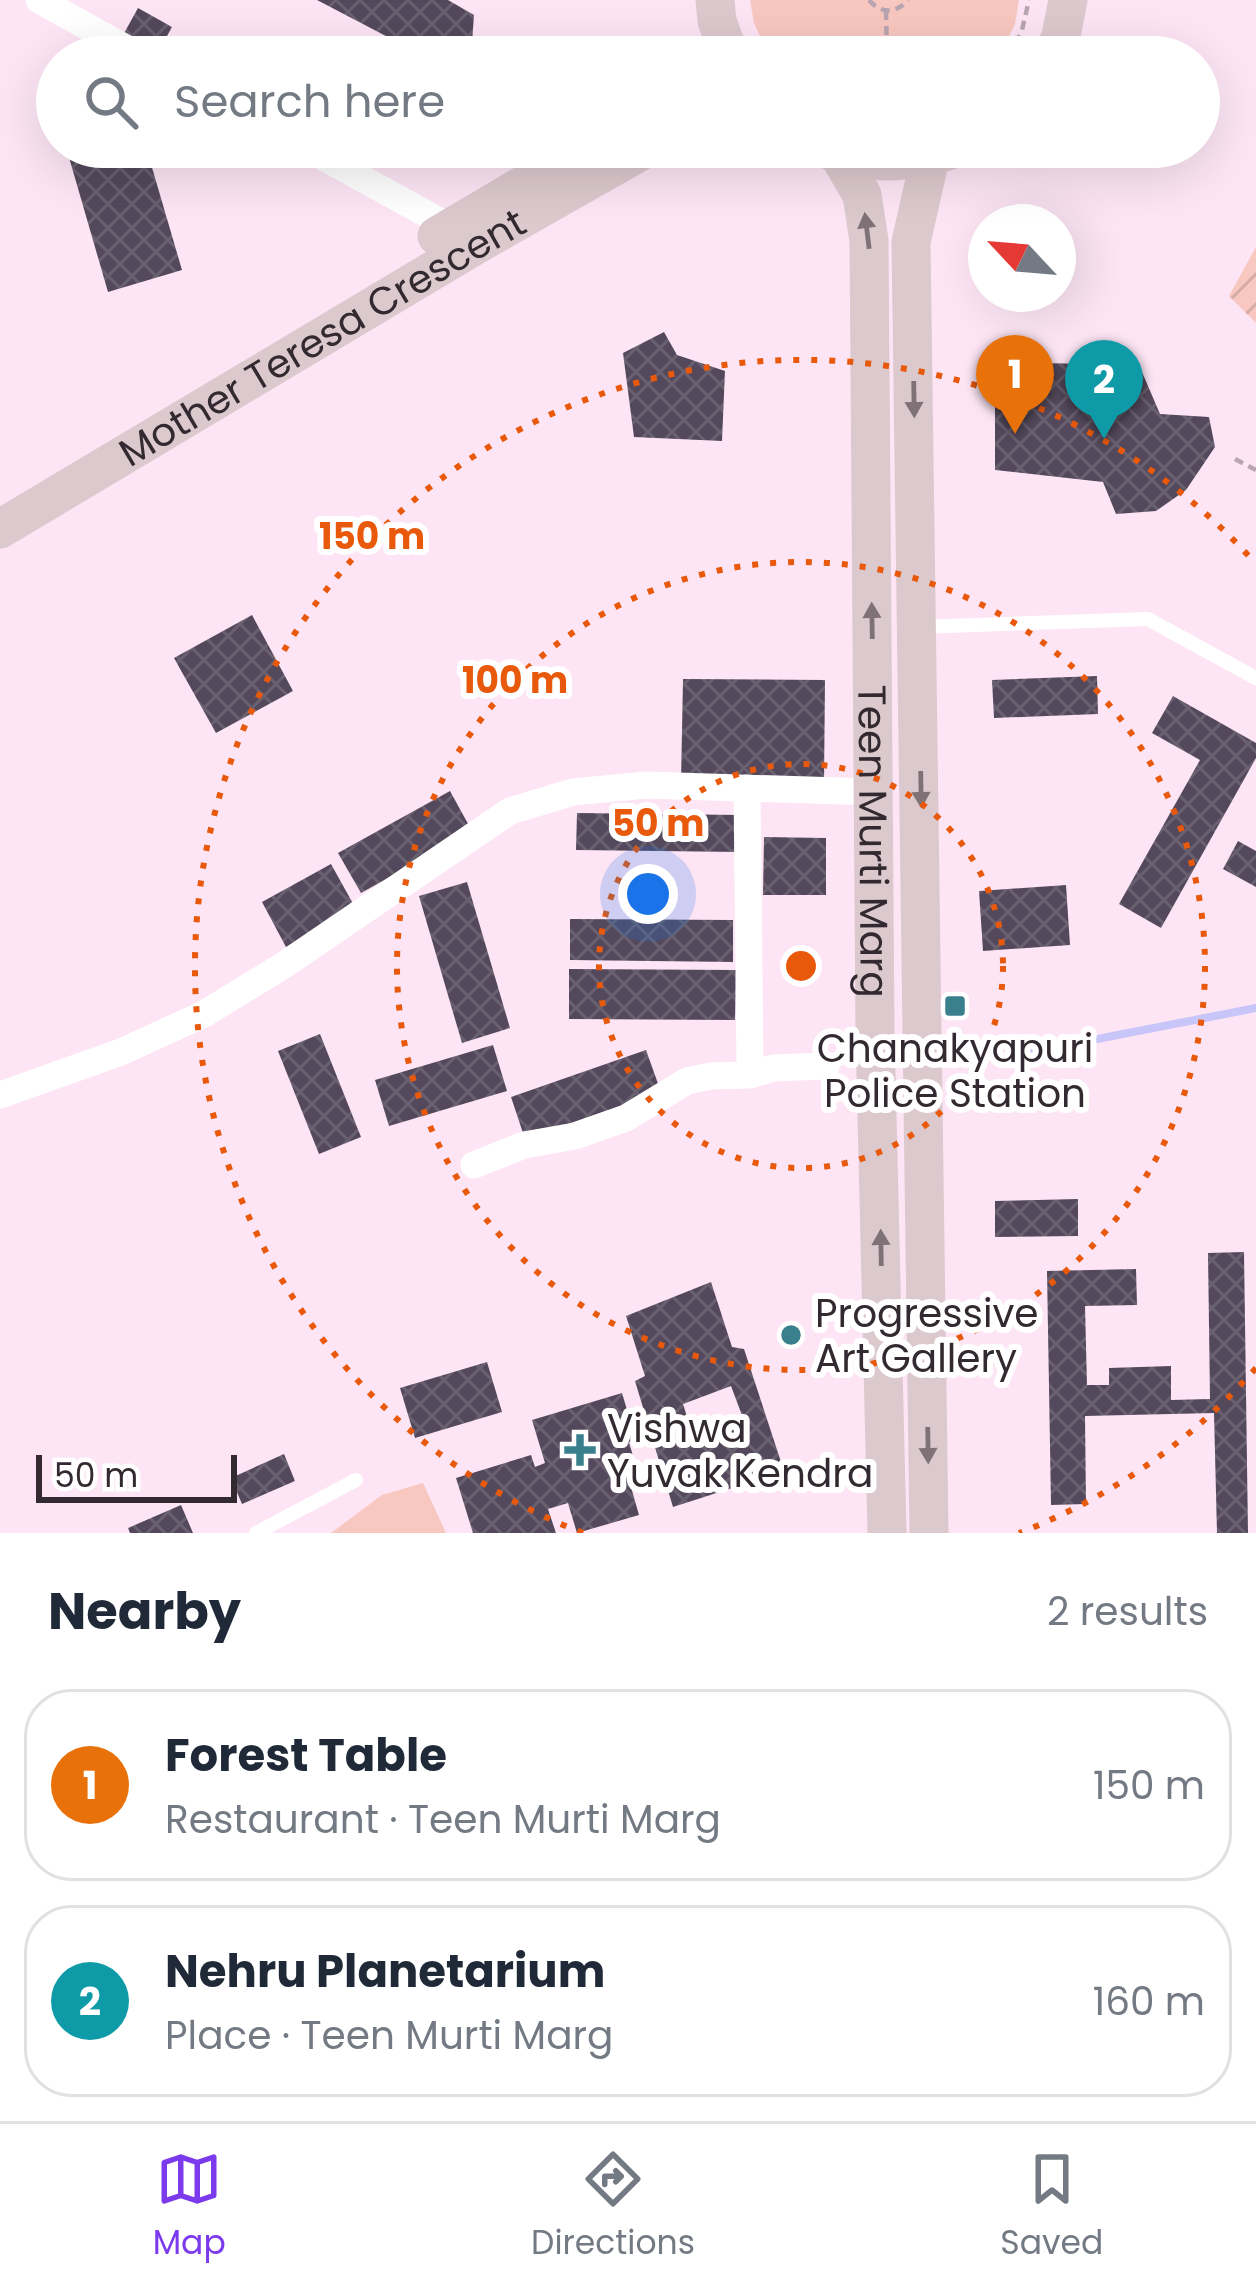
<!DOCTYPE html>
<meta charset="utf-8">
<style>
:root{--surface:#fff;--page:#f6f6f7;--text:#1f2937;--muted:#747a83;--line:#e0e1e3;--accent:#7c3aed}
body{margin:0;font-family:Poppins,sans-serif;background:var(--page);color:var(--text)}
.compass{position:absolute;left:968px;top:204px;width:108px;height:108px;border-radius:50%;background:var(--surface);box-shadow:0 12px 48px #0002;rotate:296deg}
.scale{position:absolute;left:36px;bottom:30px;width:201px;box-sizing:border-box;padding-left:12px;border:6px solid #322a30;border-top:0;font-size:33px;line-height:42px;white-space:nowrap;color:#322a30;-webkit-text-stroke:9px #fff;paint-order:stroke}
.you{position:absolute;left:648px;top:894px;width:42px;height:42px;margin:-30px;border:9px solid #fff;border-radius:50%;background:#1a73e8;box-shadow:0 0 0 18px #1a73e833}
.badge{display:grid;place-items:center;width:78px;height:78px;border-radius:50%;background:var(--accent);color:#fff;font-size:39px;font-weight:700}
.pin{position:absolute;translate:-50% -99px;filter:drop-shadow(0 3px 6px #0008)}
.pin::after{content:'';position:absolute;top:63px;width:42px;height:36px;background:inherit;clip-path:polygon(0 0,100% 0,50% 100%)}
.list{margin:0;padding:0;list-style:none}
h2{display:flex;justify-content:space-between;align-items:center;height:156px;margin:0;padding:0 48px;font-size:51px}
h2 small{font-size:39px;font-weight:400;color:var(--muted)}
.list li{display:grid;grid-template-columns:78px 1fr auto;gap:36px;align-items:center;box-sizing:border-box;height:192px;margin:0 24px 24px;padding:0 24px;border:3px solid var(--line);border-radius:48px}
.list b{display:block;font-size:45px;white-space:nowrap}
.list p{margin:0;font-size:39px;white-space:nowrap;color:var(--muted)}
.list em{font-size:39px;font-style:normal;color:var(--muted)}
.icon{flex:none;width:66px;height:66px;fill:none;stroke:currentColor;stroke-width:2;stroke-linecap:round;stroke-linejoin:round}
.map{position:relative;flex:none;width:1256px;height:1533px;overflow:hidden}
.search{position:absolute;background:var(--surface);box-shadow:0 12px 48px #0002;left:36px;right:36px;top:36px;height:132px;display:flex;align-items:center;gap:30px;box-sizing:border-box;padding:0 42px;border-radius:66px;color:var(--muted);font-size:45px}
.sheet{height:588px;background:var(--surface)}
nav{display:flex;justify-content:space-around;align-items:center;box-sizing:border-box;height:168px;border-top:3px solid var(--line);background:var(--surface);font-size:33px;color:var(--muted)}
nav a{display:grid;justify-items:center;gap:6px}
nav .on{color:var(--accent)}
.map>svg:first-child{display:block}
.park{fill:#f8c7c0}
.garden{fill:url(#garden-furrows)}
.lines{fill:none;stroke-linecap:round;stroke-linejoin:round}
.stream{stroke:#c8c5f8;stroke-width:8}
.building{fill:url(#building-cross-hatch);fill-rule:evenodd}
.path{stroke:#b8a5b2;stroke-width:4.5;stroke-dasharray:9 6;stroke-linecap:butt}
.lane{stroke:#fff;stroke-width:14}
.street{stroke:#fff;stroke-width:27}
.secondary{stroke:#dcc9ce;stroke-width:39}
.oneway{fill:#7e7277}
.ring{fill:none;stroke:#e8590c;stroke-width:6;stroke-dasharray:6 12}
.poi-dot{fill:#3a7f8c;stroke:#fff;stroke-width:4.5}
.labels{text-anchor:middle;stroke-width:12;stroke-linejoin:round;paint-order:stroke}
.street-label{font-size:39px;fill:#322a30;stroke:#fff}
.poi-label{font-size:39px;fill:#322a30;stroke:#fff;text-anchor:start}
.centre{fill:#e8590c;stroke:#fff;stroke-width:6}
.ring-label{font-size:36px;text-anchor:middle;font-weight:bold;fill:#e8590c;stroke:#fff;stroke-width:12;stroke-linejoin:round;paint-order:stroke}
</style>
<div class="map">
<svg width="1256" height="1533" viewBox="0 0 1256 1533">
<defs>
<pattern id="garden-furrows" width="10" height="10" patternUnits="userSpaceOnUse" patternTransform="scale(3)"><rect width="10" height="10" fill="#f8c7c0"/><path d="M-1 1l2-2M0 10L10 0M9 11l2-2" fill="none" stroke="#d5aba5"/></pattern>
<pattern id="building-cross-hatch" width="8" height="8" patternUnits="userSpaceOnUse" patternTransform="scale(3)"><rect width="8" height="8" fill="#54495c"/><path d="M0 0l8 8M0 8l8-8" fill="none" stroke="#6a6170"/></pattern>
</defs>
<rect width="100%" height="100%" fill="#fde5f5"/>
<g class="park">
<path d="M 750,0 L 1019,0 L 1015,24 L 999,57 L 770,57 L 754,23 Z"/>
<path d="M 423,1483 L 446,1533 L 331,1533 L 382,1495 Z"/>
</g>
<path class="garden" d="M 1256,247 L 1256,323 L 1229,296 Z"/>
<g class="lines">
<path class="stream" d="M 995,1059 L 1256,1008"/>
</g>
<g class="building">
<path d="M 317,0 L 448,0 L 474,15 L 471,57 L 426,57 Z"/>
<path d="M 138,8 L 172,27 L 156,56 L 122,37 Z"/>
<path d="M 66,147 L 146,147 L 182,270 L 108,292 Z"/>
<path d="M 664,332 L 677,355 L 725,371 L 722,441 L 634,437 L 623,353 Z"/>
<path d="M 995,362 L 1139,365 L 1160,414 L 1209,417 L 1215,447 L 1186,490 L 1156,511 L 1116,514 L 1103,482 L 995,470 Z"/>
<path d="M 252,615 L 293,691 L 216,733 L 174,658 Z"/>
<path d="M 1097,676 L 1098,714 L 994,718 L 992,680 Z"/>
<path d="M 683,679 L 825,680 L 824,783 L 681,782 Z"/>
<path d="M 1173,696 L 1256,743 L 1256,758 L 1161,928 L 1119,904 L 1200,760 L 1152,733 Z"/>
<path d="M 450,791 L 472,831 L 361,893 L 338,853 Z"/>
<path d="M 577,813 L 740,815 L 740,852 L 576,850 Z"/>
<path d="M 764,837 L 826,838 L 826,895 L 763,895 Z"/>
<path d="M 1238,841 L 1256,851 L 1256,887 L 1223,869 Z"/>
<path d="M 331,864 L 356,909 L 286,947 L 262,902 Z"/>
<path d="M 467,882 L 510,1028 L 462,1043 L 419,896 Z"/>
<path d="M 1066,885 L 1070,945 L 983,951 L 979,891 Z"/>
<path d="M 570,919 L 733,920 L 733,962 L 570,960 Z"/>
<path d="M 569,969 L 736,970 L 735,1020 L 569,1019 Z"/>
<path d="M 320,1034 L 361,1137 L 319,1154 L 278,1051 Z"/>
<path d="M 493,1045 L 507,1091 L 389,1126 L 375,1080 Z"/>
<path d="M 646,1050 L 661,1092 L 525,1139 L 511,1097 Z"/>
<path d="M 1078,1199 L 1078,1236 L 995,1237 L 995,1201 Z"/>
<path d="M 1244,1252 L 1248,1533 L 1217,1533 L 1214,1413 L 1085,1416 L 1086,1504 L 1051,1505 L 1047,1271 L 1136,1269 L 1137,1305 L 1085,1306 L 1087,1385 L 1109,1385 L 1109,1368 L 1171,1366 L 1171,1400 L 1210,1399 L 1208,1253 Z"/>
<path d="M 711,1282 L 732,1347 L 744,1349 L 782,1465 L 779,1473 L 673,1507 L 635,1381 L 645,1376 L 626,1316 ZM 731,1386 L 746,1426 L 695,1442 L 683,1404 Z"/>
<path d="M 487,1362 L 502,1412 L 415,1438 L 400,1388 Z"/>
<path d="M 622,1393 L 636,1440 L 629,1442 L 641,1484 L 631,1487 L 639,1515 L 577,1533 L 568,1503 L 548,1509 L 556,1533 L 473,1533 L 456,1478 L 531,1455 L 535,1467 L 545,1463 L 532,1420 Z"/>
<path d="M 284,1454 L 295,1481 L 242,1504 L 231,1478 Z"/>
<path d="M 181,1505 L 193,1533 L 130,1533 L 128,1528 Z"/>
</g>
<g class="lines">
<g class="path">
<path d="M 869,0 C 881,14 896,14 908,0"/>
<path d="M 886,11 L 887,57"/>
<path d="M 1010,57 L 1022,30 L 1029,0"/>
<path d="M 1235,459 L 1256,470"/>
</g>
<g class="lane">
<path d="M 918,627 L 1148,619 L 1256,678"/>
<path d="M 256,1533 L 356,1480"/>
</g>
<g class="street">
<path d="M 39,0 L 142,57"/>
<path d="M 305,147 L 452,228"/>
<path d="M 747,788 L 750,1067"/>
<path d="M 0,1095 L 121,1052 L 204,1014 L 284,965 L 510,811 L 573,792 L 646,785 L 873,792"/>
<path d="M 474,1165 L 524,1145 L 575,1136 L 626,1118 L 687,1081 L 711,1076 L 750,1075 L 773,1068 L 826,1066"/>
</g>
<g class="secondary">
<path d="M 715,0 L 717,21 L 730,57"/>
<path d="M 1052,57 L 1061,36 L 1068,0"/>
<path d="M 824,148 C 869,167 914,164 959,147"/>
<path id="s1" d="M 839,155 L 862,195 L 869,241 L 875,1032 L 887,1533"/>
<path d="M 437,236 L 588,147"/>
<path id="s2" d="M 0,529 L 474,246 L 648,147"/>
<path d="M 929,1533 L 911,242 L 930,158"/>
</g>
</g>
<defs><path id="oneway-solid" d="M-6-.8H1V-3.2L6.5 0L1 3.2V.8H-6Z" transform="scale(3)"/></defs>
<g class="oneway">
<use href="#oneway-solid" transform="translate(867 231) rotate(-97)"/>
<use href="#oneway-solid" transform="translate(914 399) rotate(89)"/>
<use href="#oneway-solid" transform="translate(872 621) rotate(-91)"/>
<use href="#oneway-solid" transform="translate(921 789) rotate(89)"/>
<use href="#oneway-solid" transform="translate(881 1248) rotate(-91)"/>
<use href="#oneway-solid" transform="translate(928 1445) rotate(89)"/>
</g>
<g class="ring">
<circle cx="801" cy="966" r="202"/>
<circle cx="801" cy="966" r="404"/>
<path d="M1256 1368A607 607 0 0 1 1019 1533M583 1533A607 607 0 1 1 1256 564"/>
</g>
<g class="poi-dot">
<rect x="943" y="994" width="24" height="24" rx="6"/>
<circle cx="791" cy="1335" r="12"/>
<path d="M574 1432h12v12h12v12h-12v12h-12v-12h-12v-12h12z"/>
</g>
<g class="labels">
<g class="street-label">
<text dy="14" stroke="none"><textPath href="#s2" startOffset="375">Mother Teresa Crescent</textPath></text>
<text dy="14" stroke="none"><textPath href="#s1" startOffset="693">Teen Murti Marg</textPath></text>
</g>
<g class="poi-label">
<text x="955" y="1062" text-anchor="middle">Chanakyapuri<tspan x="955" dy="45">Police Station</tspan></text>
<text x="815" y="1327">Progressive<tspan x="815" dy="45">Art Gallery</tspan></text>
<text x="607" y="1442">Vishwa<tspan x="607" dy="45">Yuvak Kendra</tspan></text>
</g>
</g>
<circle cx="801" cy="966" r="18" class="centre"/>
<g class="ring-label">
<text x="372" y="549">150 m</text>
<text x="515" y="693">100 m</text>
<text x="658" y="836">50 m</text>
</g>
</svg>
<svg class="compass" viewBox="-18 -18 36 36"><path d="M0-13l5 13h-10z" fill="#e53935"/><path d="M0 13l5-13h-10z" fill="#747a83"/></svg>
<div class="scale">50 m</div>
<div class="you"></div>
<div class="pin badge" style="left:1015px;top:434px;background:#e8710a">1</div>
<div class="pin badge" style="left:1104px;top:439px;background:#0f9aa8">2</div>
<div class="search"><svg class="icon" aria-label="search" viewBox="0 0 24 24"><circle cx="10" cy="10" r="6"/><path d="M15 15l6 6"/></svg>Search here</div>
</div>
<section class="sheet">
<h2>Nearby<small>2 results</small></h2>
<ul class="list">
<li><span class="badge" style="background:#e8710a">1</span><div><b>Forest Table</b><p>Restaurant · Teen Murti Marg</p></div><em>150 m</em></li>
<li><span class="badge" style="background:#0f9aa8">2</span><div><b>Nehru Planetarium</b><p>Place · Teen Murti Marg</p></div><em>160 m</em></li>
</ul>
</section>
<nav>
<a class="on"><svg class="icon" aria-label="map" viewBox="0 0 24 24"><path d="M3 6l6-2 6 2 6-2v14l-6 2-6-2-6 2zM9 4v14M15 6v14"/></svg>Map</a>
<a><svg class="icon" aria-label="directions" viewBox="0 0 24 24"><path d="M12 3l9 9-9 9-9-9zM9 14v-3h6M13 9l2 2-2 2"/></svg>Directions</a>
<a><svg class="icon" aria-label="saved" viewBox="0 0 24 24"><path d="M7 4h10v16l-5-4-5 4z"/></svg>Saved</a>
</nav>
